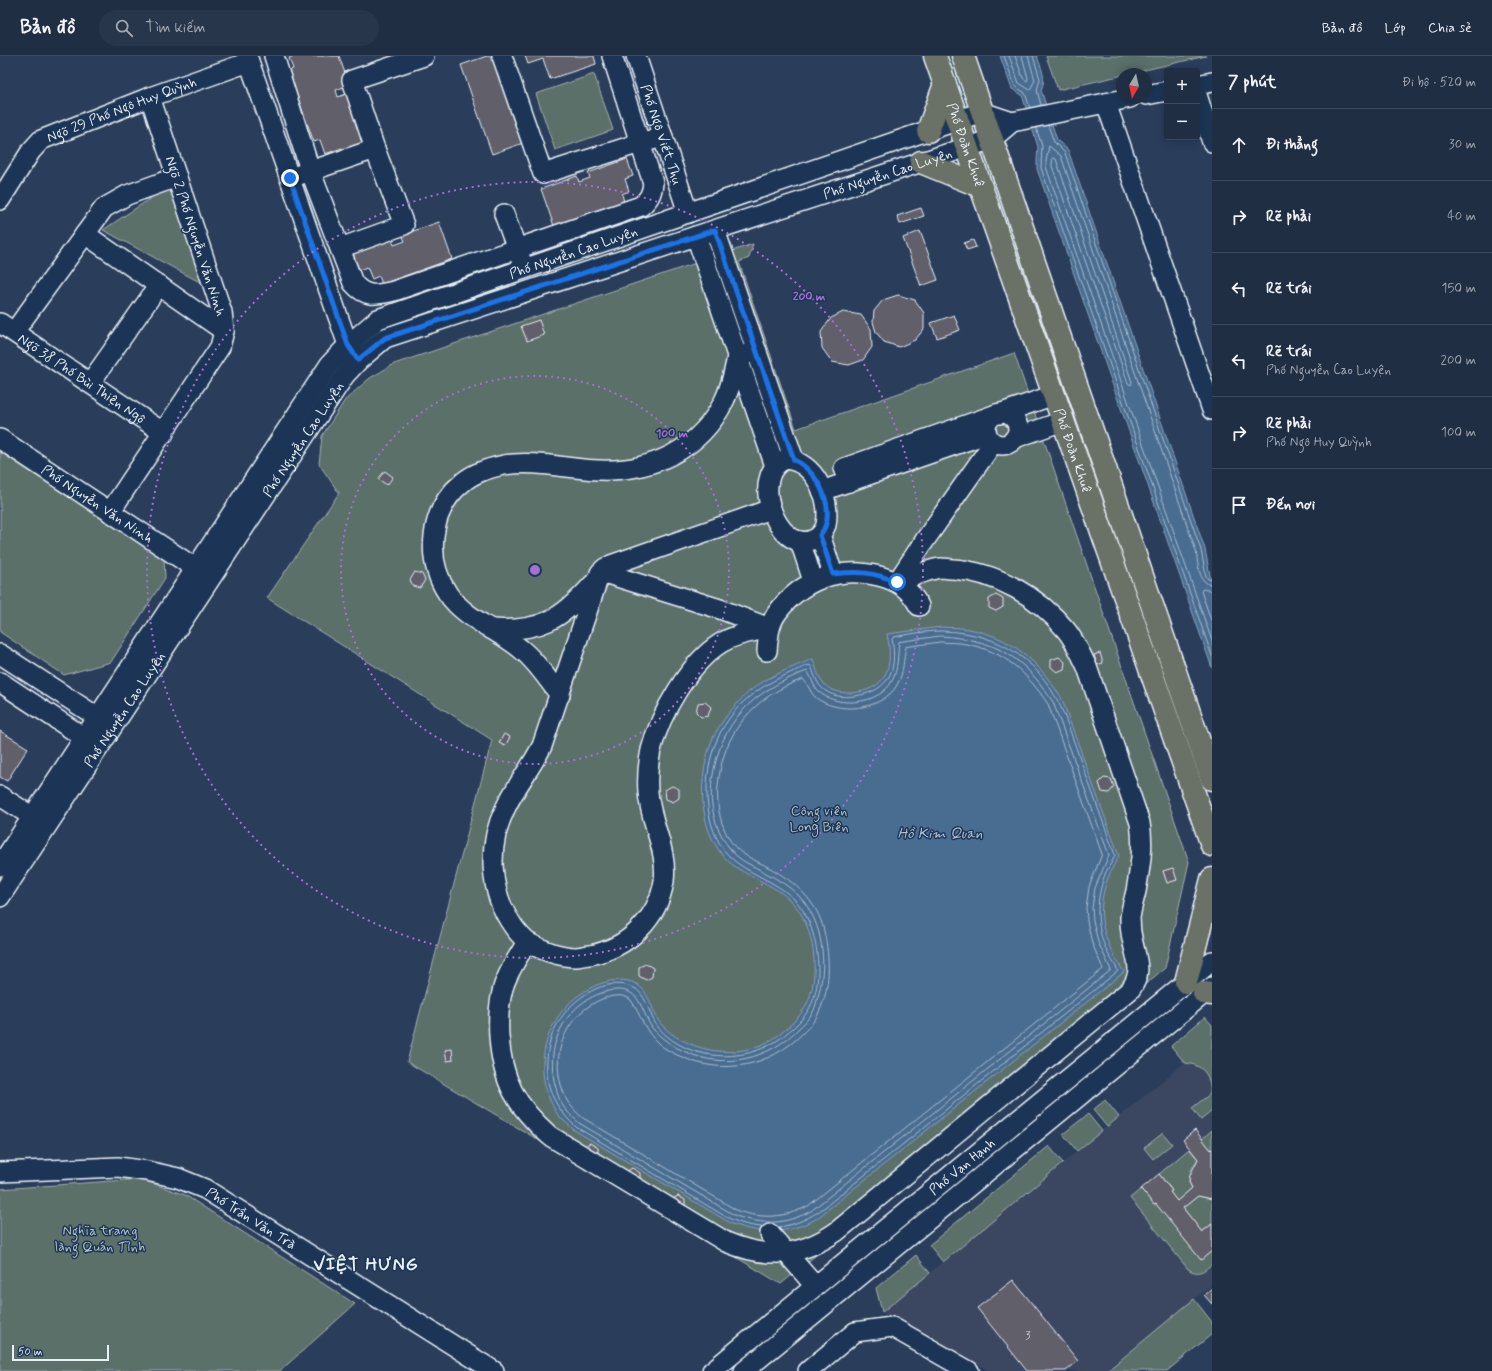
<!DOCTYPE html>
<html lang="vi">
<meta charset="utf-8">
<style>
:root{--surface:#202e44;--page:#28364b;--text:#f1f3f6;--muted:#a2a8b2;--line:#3d4a5d}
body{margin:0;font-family:Mynerve,sans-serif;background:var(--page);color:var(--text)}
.controls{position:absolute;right:12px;top:12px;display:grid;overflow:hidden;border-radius:4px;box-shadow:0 2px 10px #0003}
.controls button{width:36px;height:36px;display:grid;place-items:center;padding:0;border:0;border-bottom:1px solid var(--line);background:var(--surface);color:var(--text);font:20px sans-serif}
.compass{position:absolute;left:1116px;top:12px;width:36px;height:36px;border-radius:50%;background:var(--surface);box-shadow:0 2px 10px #0003;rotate:189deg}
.scale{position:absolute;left:12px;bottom:10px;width:97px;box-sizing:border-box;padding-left:4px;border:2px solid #e8f1f8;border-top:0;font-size:11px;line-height:14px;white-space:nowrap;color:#e8f1f8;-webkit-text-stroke:3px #1d3557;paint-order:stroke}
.stop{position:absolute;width:12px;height:12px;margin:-9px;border:3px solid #1a73e8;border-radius:50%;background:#fff}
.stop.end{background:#1a73e8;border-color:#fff;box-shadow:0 1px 4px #0008}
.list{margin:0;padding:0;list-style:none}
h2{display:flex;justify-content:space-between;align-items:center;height:52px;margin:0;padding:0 16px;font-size:17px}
h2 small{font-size:13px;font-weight:400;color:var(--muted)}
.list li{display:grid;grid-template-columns:26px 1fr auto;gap:12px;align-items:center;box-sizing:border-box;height:72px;padding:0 16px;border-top:1px solid var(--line)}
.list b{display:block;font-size:15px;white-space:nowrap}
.list p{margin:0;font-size:13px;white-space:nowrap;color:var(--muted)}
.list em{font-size:13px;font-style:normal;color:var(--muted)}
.icon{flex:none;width:22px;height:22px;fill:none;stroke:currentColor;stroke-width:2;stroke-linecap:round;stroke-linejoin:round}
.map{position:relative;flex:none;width:1212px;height:1315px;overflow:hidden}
header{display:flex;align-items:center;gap:24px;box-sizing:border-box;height:56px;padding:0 20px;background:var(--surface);border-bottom:1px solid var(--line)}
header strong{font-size:19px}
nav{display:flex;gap:22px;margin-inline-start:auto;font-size:14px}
.search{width:280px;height:36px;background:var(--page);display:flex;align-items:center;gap:10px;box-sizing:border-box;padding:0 14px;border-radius:22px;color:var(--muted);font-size:15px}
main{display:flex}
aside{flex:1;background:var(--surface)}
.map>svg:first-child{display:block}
.built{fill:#3a4760}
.green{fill:#5b6f6a;stroke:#a2b0b1}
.water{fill:#4a6d91;stroke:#89a2ba}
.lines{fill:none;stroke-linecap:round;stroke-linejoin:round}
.shore{stroke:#a9bccf;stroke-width:1}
.building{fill:#605f6b;stroke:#e8f1f8}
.minor-casing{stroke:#e8f1f8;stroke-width:22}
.major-casing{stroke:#e8f1f8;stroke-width:25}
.minor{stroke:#1d3557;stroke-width:19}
.major{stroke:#6a7166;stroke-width:22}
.route{stroke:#1a73e8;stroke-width:5}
.ring{fill:none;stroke:#a171d3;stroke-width:2;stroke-dasharray:2 4}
.labels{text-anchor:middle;stroke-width:3;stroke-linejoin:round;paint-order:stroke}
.number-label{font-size:12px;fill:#c6ccd5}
.street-label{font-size:14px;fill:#e8f1f8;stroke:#1d3557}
.park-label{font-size:14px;fill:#b7c4c6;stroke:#1d3557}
.water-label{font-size:15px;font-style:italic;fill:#b1c3d4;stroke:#1d3557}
.district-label{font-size:18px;font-weight:bold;letter-spacing:1px;fill:#e8f1f8;stroke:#1d3557}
.centre{fill:#a171d3;stroke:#1d3557;stroke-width:2}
.ring-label{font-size:12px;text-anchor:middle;font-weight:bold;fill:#a171d3;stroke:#1d3557;stroke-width:3;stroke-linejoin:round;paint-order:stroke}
</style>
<header>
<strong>Bản đồ</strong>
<div class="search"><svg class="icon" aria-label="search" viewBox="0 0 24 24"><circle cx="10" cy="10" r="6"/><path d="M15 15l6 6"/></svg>Tìm kiếm</div>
<nav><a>Bản đồ</a><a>Lớp</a><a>Chia sẻ</a></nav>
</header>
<main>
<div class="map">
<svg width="1212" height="1315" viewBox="0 0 1212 1315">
<rect width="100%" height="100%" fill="#2a3d5b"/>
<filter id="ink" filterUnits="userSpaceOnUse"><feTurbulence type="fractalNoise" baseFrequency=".025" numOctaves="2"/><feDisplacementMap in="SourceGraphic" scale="8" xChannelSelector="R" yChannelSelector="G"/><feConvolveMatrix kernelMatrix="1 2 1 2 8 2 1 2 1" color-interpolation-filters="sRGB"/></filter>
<g filter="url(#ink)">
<path class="built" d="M 1212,984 L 1212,1229 L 1107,1315 L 990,1315 L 882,1256 Z"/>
<g class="green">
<path d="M 1046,0 L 1206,0 L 1058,34 Z"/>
<path d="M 594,18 L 613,74 L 555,94 L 536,38 Z"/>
<path d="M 169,130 L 207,230 L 103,174 Z"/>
<path d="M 753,188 L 749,202 L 739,206 L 796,373 L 1014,297 L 1189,806 L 1165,912 L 781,1228 L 407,1006 L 492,684 L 267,542 L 339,437 L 319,408 L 322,380 L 345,344 L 370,322 L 394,308 Z"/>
<path d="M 0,393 L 164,501 L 165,522 L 111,606 L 64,619 L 0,576 Z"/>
<path d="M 1205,961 L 1212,969 L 1212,1055 L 1201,1064 L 1192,1052 L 1210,1038 C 1212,1020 1202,1008 1185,1007 L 1171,990 Z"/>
<path d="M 1105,1044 L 1119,1061 L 1107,1071 L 1093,1054 Z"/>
<path d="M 1088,1058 L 1102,1075 L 1077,1095 L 1063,1078 Z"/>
<path d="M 1212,1074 L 1212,1093 L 1211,1094 L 1202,1083 Z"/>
<path d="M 1163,1077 L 1172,1088 L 1153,1103 L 1144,1092 Z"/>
<path d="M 1049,1090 L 1063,1107 L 943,1206 L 929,1189 Z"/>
<path d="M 1189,1093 L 1198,1103 C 1191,1112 1186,1122 1192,1132 L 1177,1145 L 1170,1136 L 1172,1134 L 1159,1118 Z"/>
<path d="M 140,1123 L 185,1139 L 355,1248 L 280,1315 L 0,1315 L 0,1133 Z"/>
<path d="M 1141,1133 L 1154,1149 L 1156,1148 L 1212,1195 L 1212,1208 C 1204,1215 1198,1220 1188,1213 L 1130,1142 Z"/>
<path d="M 1198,1140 L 1212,1143 L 1212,1168 L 1202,1176 L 1183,1152 Z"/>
<path d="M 916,1199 L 930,1217 L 882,1256 L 876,1232 Z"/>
<path d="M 1194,1243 L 1212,1266 L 1212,1278 L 1167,1315 L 1107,1315 Z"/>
</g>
<g class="water">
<path d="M 1000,0 L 1037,0 C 1041,12 1047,22 1041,34 L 1057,84 L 1068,94 L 1205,493 L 1212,530 L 1212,612 L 1037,113 L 1037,105 L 1038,91 L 1022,39 L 1012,33 Z"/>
<path d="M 941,571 C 950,572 960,571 969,573 C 1014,582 1037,605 1061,641 L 1119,800 C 1093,842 1097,877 1124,916 L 816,1163 C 786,1178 764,1179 732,1168 L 574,1074 C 569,1069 562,1064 558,1059 C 550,1047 544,1031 543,1017 C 541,979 561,944 597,929 C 607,925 621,922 632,926 C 650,932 651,956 661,968 C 667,975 674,980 682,984 C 715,1002 757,999 785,974 C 793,967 801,959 806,950 C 821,921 815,869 792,846 C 773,826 743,821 725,802 C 697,771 698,721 712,684 C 720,666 735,648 750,635 C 768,620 791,612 813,603 C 816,611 818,622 824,628 C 830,635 841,637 850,637 C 887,635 894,611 887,578 Z"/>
</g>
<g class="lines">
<g class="shore">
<path d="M 1004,0 L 1015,30 L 1025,37 L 1030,52"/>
<path d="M 1009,0 L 1019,27 L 1030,34 L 1035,24 L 1028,0"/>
<path d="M 1015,0 L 1023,22 L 1027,25 L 1028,22 L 1022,0"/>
<path d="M 1033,0 L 1040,23 L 1037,34 L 1041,49"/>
<path d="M 1048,69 L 1054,86 L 1065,97 L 1201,494 L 1206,520 L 1208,523 L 1212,524"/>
<path d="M 1036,72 L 1042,90 L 1041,112 L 1212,600"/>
<path d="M 1053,102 L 1056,103 L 1132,326 L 1131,329 L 1128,327 L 1052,110 Z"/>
<path d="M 1212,529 C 1198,528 1198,506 1196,495 L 1061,100 L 1049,90 L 1046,105 L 1046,111 L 1212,585"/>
<path d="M 1212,535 L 1203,533 L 1201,535 L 1212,567"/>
<path d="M 941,580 C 997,584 1023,600 1053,646 L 1109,799 L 1095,832 L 1092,852 L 1093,864 L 1098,886 L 1111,914 L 811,1155 C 784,1169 764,1169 736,1160 L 579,1067 C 575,1063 570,1059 567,1055 C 561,1049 558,1040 556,1032 C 546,1000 557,964 585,945 C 595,939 606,934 617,934 C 643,933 641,959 654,974 C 663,984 674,991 686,996 C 725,1014 770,1003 799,972 C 804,968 809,962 813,956 C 815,952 816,948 817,944 C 828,910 824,865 798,839 C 789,830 777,823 766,817 C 754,810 739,805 731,794 C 715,774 709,750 712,725 C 720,666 752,635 807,615 C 812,621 813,631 819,636 C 839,653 880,648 892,625 C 899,612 897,599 899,586 Z"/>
<path d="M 941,586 C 949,587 958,586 966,588 C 1005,595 1027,617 1048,648 L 1102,798 L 1089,831 L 1086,852 L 1087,865 L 1092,887 L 1103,913 L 808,1150 C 784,1162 763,1163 738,1155 L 583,1062 C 579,1059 575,1055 572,1051 C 566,1046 564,1037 561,1029 C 551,995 568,957 602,943 C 611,940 623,937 631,944 C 642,961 643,973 659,988 C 665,993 674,998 682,1001 C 724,1020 771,1010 803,977 C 809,971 816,964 819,956 C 831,931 830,902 824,875 C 818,846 795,826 770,812 C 759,806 745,801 736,792 C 721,775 716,751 718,730 C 722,677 754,640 803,623 C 808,628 810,636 815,641 C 837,659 882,655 897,629 C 904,617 903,604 906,591 Z"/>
<path d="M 762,1171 C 748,1170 735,1166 723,1159 L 576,1071 C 561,1057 549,1041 547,1019 C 546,1003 548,986 555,972 C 567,947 600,921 629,930 C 647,934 648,959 658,971 C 690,1009 754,1008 788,976 C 796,970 804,962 809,953 C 826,924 818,866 794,843 C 775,824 747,818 729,800 C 702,772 702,717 717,684 C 722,671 732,658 741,648 C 761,629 784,619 809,609 L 811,610 C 814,617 816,626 822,632 C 830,640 843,642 854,640 C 888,636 898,616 892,583 L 894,581 C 909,578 926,575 942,575 C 1001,576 1044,607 1065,661 L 1115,799 C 1113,805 1109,810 1106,816 C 1096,841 1095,866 1105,891 C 1108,900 1115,907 1118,915 L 825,1151 C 810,1162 796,1169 778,1171"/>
</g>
</g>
<g class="building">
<path d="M 294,0 L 339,0 L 349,29 L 336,34 L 338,41 L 352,36 L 370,88 L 344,97 L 342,92 L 325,98 L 320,84 L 314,86 L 288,15 L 293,13 L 289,2 Z"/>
<path d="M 487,0 L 496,0 L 526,86 L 492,98 L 461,9 Z"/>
<path d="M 525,0 L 594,0 L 596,8 L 550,23 L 543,3 L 528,8 Z"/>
<path d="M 627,103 L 633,120 L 625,123 L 629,135 L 622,138 L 624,146 L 554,170 L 541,133 L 577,120 L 579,126 L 590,122 L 588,117 Z"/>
<path d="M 921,152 L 924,160 L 900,168 L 897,160 Z"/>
<path d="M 439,166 L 452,203 L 382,228 L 379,220 L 372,223 L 367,211 L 359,214 L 353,197 L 392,183 L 394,189 L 405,185 L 402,179 Z"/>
<path d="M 920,175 L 938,224 L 921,230 L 903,182 Z"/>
<path d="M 973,184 L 976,191 L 967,194 L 964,187 Z"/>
<path d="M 898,239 L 915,244 L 924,257 L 924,273 L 915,284 L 899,291 L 884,286 L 876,276 L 873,266 L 874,255 L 883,244 Z"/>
<path d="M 843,256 L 861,259 L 871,273 L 872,291 L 863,304 L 849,309 L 832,306 L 822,292 L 821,276 L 831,262 Z"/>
<path d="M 954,259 L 960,274 L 937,282 L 931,267 Z"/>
<path d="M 539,264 L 544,279 L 527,285 L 521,270 Z"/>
<path d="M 385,415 L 393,421 L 387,429 L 378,423 Z"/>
<path d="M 415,516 L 422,518 L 425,524 L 420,532 L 413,530 L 410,524 Z"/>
<path d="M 996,539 L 1003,543 L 1003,551 L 996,555 L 989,552 L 989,543 Z"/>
<path d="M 1100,597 L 1103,607 L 1097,609 L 1094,599 Z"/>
<path d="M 1059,601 L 1065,606 L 1064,613 L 1057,616 L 1051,611 L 1051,604 Z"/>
<path d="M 705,646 L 711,651 L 708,660 L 701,661 L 696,656 L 698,647 Z"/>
<path d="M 0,675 L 28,692 L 7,725 L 0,721 Z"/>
<path d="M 504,678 L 510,681 L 505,690 L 499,687 Z"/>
<path d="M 1104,722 L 1111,723 L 1114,731 L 1109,737 L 1102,736 L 1099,727 Z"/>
<path d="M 672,730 L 679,733 L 679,742 L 673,746 L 666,743 L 665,734 Z"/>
<path d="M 1173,812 L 1177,824 L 1167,827 L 1163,815 Z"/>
<path d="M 646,908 L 653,912 L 652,921 L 646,924 L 639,920 L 639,911 Z"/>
<path d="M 452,993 L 453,1004 L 447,1005 L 445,994 Z"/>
<path d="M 1195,1074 L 1211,1094 L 1212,1093 L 1212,1143 L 1198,1140 L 1183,1152 L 1202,1176 L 1212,1168 L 1212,1195 L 1201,1204 L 1156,1148 L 1154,1149 L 1141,1133 L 1159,1118 L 1172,1135 L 1170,1136 L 1177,1145 L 1192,1132 L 1189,1126 L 1190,1119 L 1198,1103 L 1183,1084 Z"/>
<path d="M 590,1087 L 598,1092 L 598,1099 L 584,1091 Z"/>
<path d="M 632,1112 L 640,1117 L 640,1124 L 626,1116 Z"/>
<path d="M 678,1140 L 685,1144 L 685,1152 L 671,1144 Z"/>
<path d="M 1013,1224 L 1078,1305 L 1066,1315 L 1027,1315 L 977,1252 Z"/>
<path d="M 1212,1232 L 1212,1248 L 1204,1239 Z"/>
</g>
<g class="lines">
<g class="minor-casing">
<g id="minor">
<path d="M 247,0 L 348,289 L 354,298"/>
<path d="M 274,0 L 310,114 L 353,227 C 366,242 375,239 394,235 L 641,150 C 649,143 652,138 653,127 L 612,0"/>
<path d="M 502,0 L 543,118 L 640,87 L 663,81"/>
<path id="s1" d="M 636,0 L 688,157"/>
<path d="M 1197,29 L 1212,26"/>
<path d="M 1146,39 L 1167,35"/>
<path d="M 1197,39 L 1212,86"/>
<path d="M 1106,47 L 1212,354"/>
<path d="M 299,119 L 375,93"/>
<path id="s2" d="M 0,144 L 31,95 L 41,84 L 150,41 L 249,6"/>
<path d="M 504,158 L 521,204"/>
<path d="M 715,174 L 794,404"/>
<path d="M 85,178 L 224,275"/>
<path d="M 696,180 L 775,410"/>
<path d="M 340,192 L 404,169 L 375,93 L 352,24 L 424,0"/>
<path id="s3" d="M 0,267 L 164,377"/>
<path d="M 14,276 L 104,152 L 127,139 L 177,121"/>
<path d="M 90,327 L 159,229"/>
<circle cx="1002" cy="373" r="16"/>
<path d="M 999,358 L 1054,339"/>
<path d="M 1015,382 L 1063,365"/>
<path id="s4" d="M 0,383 L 195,512"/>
<path d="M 786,403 C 815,406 831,442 826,469 C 824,475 819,482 812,484 C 778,498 747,418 786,403 Z"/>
<path d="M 849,426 L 844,412 L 994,359"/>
<path d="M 822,435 L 986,378"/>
<path d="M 110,456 L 220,291 L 224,275 L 222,256 L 150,41"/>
<path d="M 820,479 L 833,518"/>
<path d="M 800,485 L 813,525"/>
<path d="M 601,516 L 720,553 L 769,572"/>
<path d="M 897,526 L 925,484 L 993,387"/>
<path d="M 769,572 C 753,576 735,578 721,587 C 689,607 660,658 651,694 C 648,708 647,722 648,736 C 650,766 668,794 664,825 C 658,863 628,892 590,899 C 586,899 580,901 576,901 C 558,901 542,894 527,886 C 518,901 508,915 503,932 C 499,947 498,964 499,980 C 502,1025 516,1050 550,1080 L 726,1186 C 767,1203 799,1201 836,1176 L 1130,934 C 1143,917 1137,905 1133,887 C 1131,879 1130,870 1130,862 C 1131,853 1134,844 1136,835 C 1140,812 1144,791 1140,767 L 1087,611 C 1081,598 1075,585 1066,574 C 1039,541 996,516 953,513 C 949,513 945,512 941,512 C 930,513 909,522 897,526"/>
<path d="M 491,573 C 540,576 561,564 593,528"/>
<path d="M 767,595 C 768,582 769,568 777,557 C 801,524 839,510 879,520 C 898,525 910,533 919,550"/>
<path d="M 0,598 L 108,668"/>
<path d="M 0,626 L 94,688"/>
<path d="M 560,639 C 548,624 537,606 522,594 C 499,574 466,564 448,538 C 425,504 429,454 462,427 C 473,417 489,412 504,409 C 536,404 568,413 599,414 C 651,416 700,394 724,345 C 731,331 734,316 737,301 L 757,295"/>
<path d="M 0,740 L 33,761"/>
<path id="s5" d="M 0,810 L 330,308 L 348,289 L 378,263 L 982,56 L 1012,66"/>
<path id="s6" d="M 0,841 L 345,319 L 359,304 L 385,282 L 992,83 L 1012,66 L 1130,42"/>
<path d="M 527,886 C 522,881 517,876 513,870 C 489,836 487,790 505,753 C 515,731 531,712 542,690 L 600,517 L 605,512 L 611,509 L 771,453"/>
<path id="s7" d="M 0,1116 L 118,1111 L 147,1115 L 178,1122 L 205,1133 L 494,1315"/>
<path d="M 770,1178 L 815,1230"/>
<path id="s8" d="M 712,1315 L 1212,905"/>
<path d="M 744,1315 L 1212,931"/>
<path d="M 808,1315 L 855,1276 L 892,1271 L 969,1315"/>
</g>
</g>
<g class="major-casing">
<g id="major">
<path id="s9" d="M 935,0 L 1212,789"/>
<path d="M 963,0 L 1212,723"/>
<path d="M 928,75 L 945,28"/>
<path d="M 921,106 L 980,130"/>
<path d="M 1186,926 L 1212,823"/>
<path d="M 1204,937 L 1212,938"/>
</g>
</g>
<use href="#minor" class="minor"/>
<use href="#major" class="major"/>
</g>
</g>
<g class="lines" filter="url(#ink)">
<path class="route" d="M 290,122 L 348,289 L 358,304 L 385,282 L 715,174 L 794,404 C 818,414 839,457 820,479 L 833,518 C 859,515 873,516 897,526"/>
</g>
<g class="ring">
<circle cx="535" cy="514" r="194"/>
<circle cx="535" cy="514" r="388"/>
</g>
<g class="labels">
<g class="number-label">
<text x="1028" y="1283">3</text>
</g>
<g class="street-label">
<text dy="5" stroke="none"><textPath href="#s2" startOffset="159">Ngõ 29 Phố Ngô Huy Quỳnh</textPath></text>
<text dy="5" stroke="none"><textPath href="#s1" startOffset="83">Phố Ngô Viết Thụ</textPath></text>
<text dy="5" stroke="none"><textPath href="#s9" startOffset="94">Phố Đoàn Khuê</textPath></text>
<text dy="5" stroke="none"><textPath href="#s6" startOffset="1209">Phố Nguyễn Cao Luyện</textPath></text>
<text transform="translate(196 180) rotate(72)" y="5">Ngõ 2 Phố Nguyễn Văn Ninh</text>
<text dy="5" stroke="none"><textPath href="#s5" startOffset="873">Phố Nguyễn Cao Luyện</textPath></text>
<text dy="5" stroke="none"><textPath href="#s3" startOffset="99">Ngõ 38 Phố Bùi Thiện Ngộ</textPath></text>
<text dy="5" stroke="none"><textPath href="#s6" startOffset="549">Phố Nguyễn Cao Luyện</textPath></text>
<text dy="5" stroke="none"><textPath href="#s9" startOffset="418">Phố Đoàn Khuê</textPath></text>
<text dy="5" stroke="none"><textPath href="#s4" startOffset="117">Phố Nguyễn Văn Ninh</textPath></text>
<text dy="5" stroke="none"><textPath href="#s6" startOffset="225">Phố Nguyễn Cao Luyện</textPath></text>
<text dy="5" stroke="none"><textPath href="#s8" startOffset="323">Phố Vạn Hạnh</textPath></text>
<text dy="5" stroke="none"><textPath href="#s7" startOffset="263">Phố Trần Văn Trà</textPath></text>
</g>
<g class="park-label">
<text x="819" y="759">Công viên<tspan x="819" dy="16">Long Biên</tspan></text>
<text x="100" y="1179">Nghĩa trang<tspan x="100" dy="16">làng Quán Tỉnh</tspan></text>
</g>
<g class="water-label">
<text x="940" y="782">Hồ Kim Quan</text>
</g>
<g class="district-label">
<text x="366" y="1214">VIỆT HƯNG</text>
</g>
</g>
<circle cx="535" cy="514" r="6" class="centre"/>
<g class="ring-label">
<text x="809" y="244">200 m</text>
<text x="672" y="381">100 m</text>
</g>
</svg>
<div class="controls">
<button>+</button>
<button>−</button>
</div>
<svg class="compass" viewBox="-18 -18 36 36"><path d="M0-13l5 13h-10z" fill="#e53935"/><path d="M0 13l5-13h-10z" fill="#a2a8b2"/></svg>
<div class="scale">50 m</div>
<div class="stop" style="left:897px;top:526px"></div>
<div class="stop end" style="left:290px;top:122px"></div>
</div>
<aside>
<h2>7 phút<small>Đi bộ · 520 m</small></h2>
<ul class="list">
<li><svg class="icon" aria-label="ahead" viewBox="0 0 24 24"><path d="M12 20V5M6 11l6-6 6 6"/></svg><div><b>Đi thẳng</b></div><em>30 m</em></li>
<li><svg class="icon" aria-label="right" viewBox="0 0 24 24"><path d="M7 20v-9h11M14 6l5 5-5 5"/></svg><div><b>Rẽ phải</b></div><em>40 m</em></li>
<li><svg class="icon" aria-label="left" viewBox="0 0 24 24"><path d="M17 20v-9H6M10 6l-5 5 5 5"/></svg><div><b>Rẽ trái</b></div><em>150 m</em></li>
<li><svg class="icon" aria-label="left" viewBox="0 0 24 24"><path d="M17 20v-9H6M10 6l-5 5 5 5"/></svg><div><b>Rẽ trái</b><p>Phố Nguyễn Cao Luyện</p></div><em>200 m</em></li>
<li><svg class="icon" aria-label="right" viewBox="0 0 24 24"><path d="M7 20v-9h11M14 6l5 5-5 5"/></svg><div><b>Rẽ phải</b><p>Phố Ngô Huy Quỳnh</p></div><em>100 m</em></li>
<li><svg class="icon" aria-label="arrive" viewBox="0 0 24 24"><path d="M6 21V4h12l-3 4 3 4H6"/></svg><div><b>Đến nơi</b></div></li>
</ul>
</aside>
</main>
